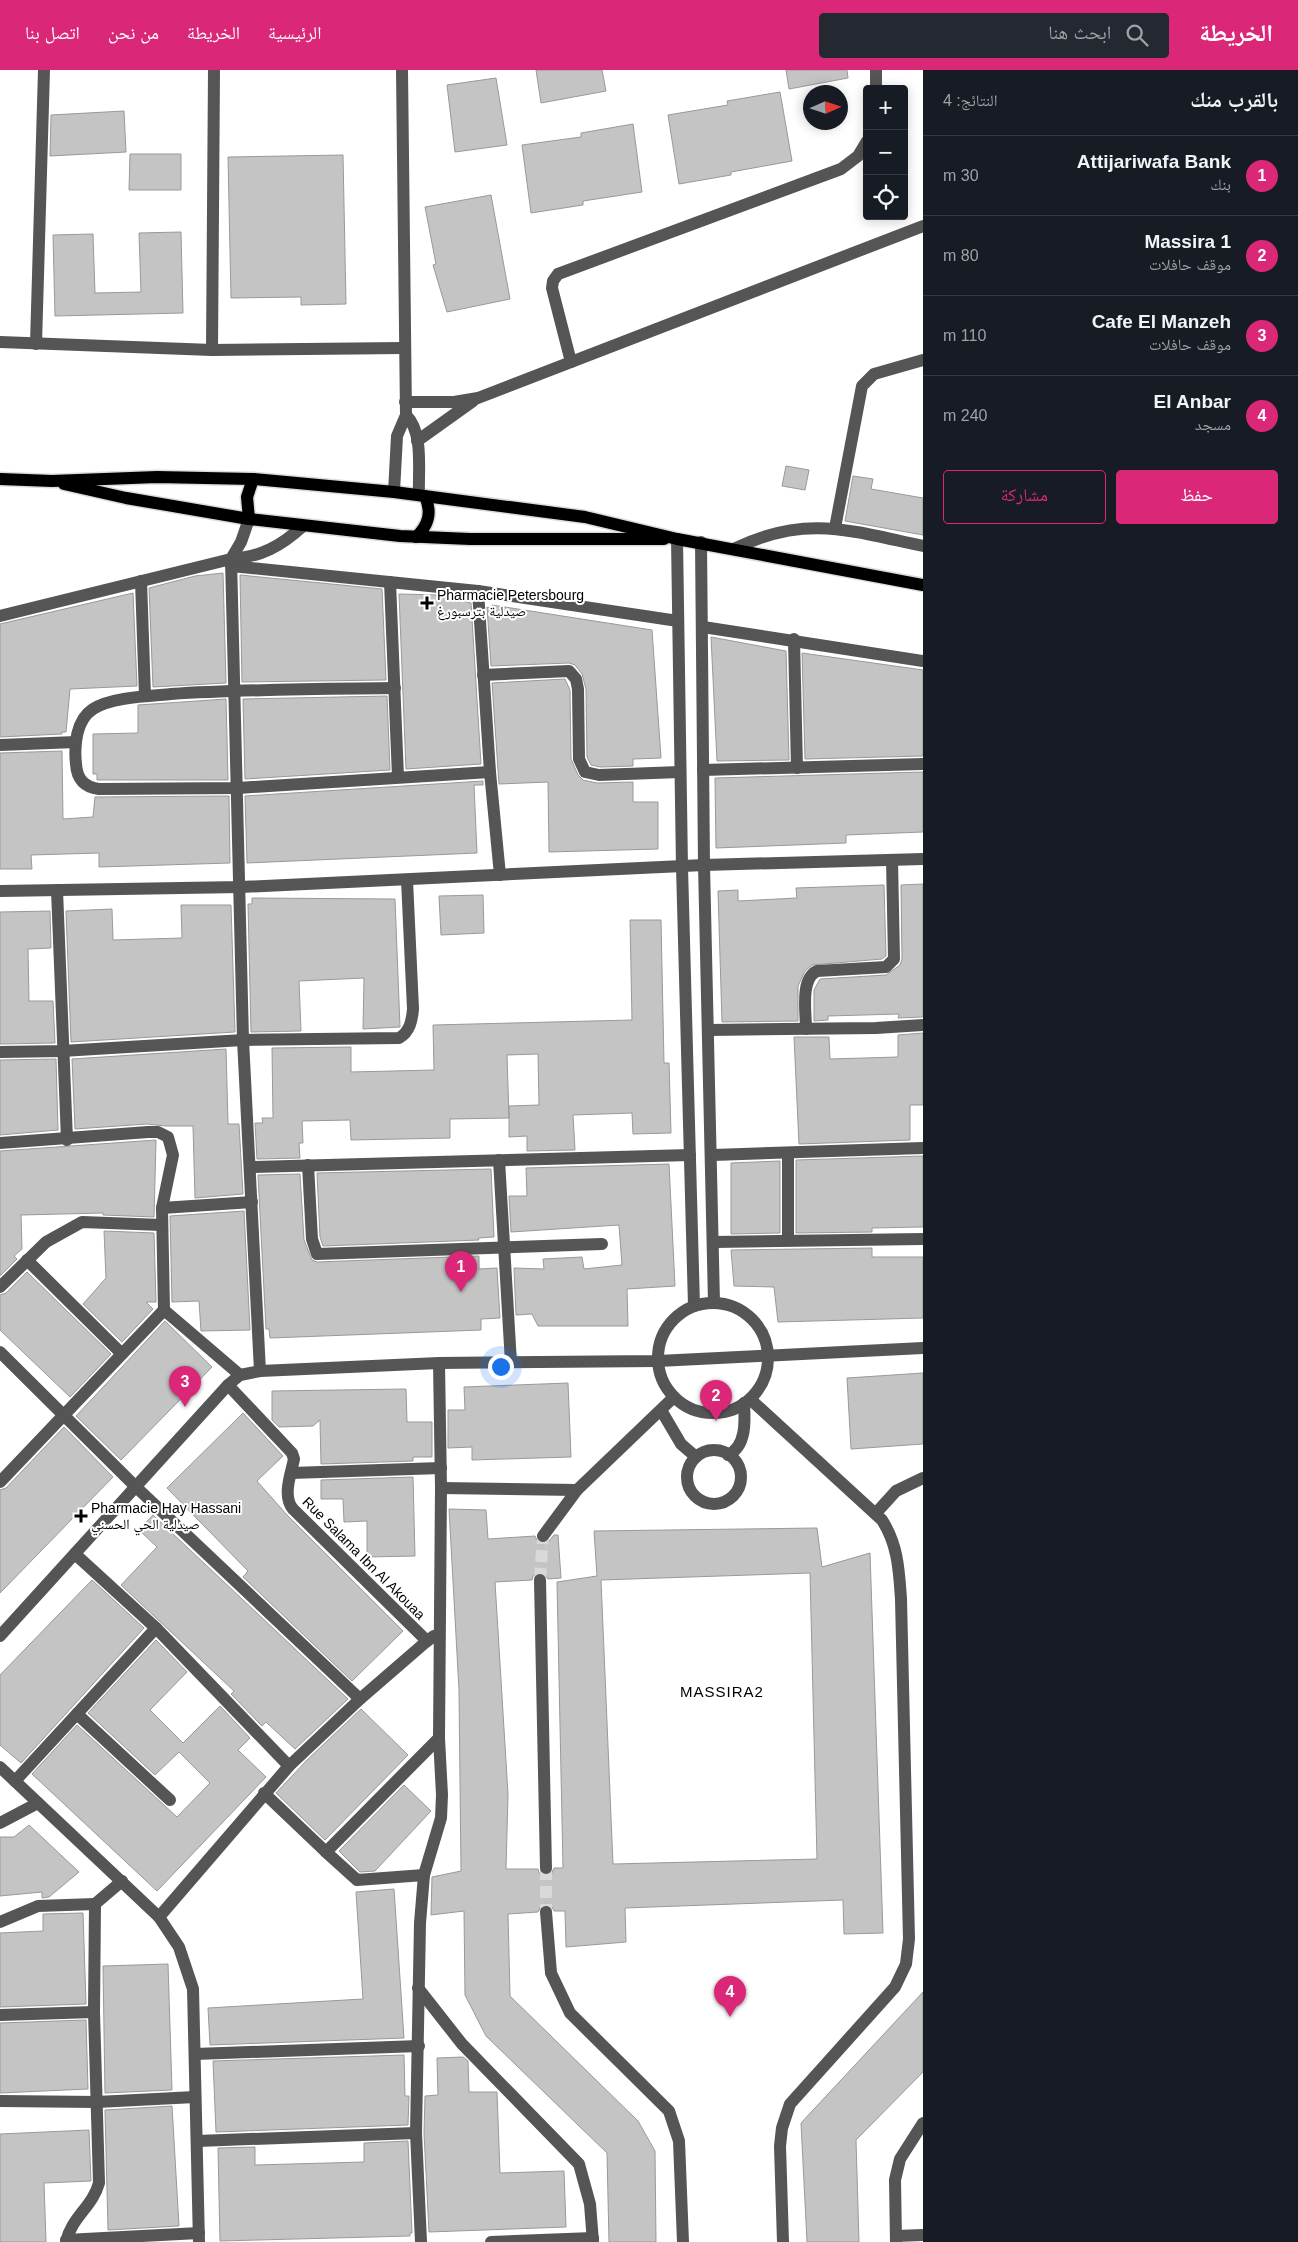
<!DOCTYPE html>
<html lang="ar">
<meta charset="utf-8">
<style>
:root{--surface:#171b24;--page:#242831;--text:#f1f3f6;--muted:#9ea1a6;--line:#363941;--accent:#db2777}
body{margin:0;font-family:Helvetica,"Noto Naskh Arabic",sans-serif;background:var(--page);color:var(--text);direction:rtl}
.controls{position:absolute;right:15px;top:15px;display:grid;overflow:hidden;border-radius:5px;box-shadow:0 2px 12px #0003}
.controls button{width:45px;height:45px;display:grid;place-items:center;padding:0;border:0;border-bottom:1px solid var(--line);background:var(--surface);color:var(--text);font:25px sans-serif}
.compass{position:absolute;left:803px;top:15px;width:45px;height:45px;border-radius:50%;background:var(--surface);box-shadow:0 2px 12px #0003;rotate:87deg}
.you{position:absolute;left:500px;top:1296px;width:18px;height:18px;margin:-12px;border:4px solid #fff;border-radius:50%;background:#1a73e8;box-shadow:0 0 0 8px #1a73e833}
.badge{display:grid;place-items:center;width:32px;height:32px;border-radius:50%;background:var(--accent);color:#fff;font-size:16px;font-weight:700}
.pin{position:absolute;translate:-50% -41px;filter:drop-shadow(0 1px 2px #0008)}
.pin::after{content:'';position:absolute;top:26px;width:18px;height:15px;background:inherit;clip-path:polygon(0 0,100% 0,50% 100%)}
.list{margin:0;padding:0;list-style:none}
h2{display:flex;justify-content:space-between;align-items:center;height:65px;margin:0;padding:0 20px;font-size:21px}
h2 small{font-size:16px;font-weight:400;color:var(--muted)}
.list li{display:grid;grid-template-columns:32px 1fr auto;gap:15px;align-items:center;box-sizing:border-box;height:80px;padding:0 20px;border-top:1px solid var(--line)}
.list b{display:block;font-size:19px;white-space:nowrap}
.list p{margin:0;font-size:16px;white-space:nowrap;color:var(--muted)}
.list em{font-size:16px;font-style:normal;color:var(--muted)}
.actions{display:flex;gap:10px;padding:15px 20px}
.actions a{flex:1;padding:11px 0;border:1px solid var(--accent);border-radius:5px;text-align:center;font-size:18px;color:var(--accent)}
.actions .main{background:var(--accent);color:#fff}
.icon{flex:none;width:28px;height:28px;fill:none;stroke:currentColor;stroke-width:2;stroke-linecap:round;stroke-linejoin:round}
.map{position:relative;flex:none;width:923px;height:2172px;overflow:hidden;direction:ltr}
header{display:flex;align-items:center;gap:30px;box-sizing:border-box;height:70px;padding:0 25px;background:var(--accent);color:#fff}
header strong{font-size:24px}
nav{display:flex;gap:28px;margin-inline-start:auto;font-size:18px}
.search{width:350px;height:45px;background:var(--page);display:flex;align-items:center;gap:12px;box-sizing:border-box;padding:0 18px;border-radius:5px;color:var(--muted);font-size:19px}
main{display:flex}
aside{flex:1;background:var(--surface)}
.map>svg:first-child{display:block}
.building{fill:#c4c4c4;stroke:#999;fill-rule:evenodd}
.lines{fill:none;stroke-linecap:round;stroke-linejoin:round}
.minor-tunnel{stroke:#d9d9d9;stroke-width:12;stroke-dasharray:12 6;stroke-linecap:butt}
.major-casing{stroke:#dbdbdb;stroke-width:15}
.minor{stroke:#555;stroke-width:12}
.major{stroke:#000;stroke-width:12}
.poi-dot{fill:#000;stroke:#fff;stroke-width:2}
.labels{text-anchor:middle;stroke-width:4;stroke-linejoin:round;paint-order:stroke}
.poi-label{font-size:14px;fill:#000;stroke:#fff;text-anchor:start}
.street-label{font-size:14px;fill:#000;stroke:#fff}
.neighbourhood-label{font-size:15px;letter-spacing:1px;fill:#000;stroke:#fff}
</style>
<header>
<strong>الخريطة</strong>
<div class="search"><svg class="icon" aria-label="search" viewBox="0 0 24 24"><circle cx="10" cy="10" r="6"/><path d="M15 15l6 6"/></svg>ابحث هنا</div>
<nav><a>الرئيسية</a><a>الخريطة</a><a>من نحن</a><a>اتصل بنا</a></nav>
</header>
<main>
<aside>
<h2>بالقرب منك<small>النتائج: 4</small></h2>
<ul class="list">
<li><span class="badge">1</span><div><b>Attijariwafa Bank</b><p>بنك</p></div><em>30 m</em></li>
<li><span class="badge">2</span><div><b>Massira 1</b><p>موقف حافلات</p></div><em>80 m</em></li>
<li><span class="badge">3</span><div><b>Cafe El Manzeh</b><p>موقف حافلات</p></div><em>110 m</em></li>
<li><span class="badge">4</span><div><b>El Anbar</b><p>مسجد</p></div><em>240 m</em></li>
</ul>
<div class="actions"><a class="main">حفظ</a><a>مشاركة</a></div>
</aside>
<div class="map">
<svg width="923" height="2172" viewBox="0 0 923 2172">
<rect width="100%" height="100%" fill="#fff"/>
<g class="building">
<path d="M 536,0 L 602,0 L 606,21 L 541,33 Z"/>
<path d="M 786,0 L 847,0 L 848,8 L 789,19 Z"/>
<path d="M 496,8 L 507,75 L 455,82 L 447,15 Z"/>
<path d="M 780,22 L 792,91 L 731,102 L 731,105 L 679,114 L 668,45 L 728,35 L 727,31 Z"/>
<path d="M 124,41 L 126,82 L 50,86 L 51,45 Z"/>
<path d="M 633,54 L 642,122 L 583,131 L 583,135 L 531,143 L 522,75 L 581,67 L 581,63 Z"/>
<path d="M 130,84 L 181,84 L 181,120 L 129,120 Z"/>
<path d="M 343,85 L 346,234 L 301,235 L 301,227 L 231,228 L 228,87 Z"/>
<path d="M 491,125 L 510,229 L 447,242 L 433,195 L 436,194 L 425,137 Z"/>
<path d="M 181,162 L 183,243 L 55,246 L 53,165 L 93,164 L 95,223 L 141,222 L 139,163 Z"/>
<path d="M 786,396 L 809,400 L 805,420 L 782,416 Z"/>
<path d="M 853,406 L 873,409 L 871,419 L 923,428 L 923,465 L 845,451 Z"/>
<path d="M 223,503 L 226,613 L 153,617 L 149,518 L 195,506 Z"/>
<path d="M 240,505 L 382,519 L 386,610 L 242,612 Z"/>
<path d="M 133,523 L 137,616 L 70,619 L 66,662 L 62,662 L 62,664 L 0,667 L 0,554 Z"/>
<path d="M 399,524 L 438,525 L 471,533 L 481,694 L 406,699 Z"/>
<path d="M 492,535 L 652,560 L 661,688 L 633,689 L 633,696 L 600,697 L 591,695 L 587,687 L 586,619 L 582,604 L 575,595 L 569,593 L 491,596 L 487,537 L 492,538 Z"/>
<path d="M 711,567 L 786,581 L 789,690 L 717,691 Z"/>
<path d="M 802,583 L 923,600 L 923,686 L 805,689 Z"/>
<path d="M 565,609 L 570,620 L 571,689 L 578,705 L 583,710 L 597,713 L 633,712 L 633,732 L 658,732 L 658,779 L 549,782 L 548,712 L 499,714 L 492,613 Z"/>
<path d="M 387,626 L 390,700 L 245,709 L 243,629 Z"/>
<path d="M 226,629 L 228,710 L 97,710 L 97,704 L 93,704 L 93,664 L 138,663 L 138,635 Z"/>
<path d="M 62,681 L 63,749 L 93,747 L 95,727 L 229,726 L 230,793 L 99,797 L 99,783 L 31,785 L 32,799 L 0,799 L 0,683 Z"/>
<path d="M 923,702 L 923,762 L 846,765 L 846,773 L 716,778 L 715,708 Z"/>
<path d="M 483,711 L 483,715 L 474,715 L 477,783 L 247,793 L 245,726 Z"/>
<path d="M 923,814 L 923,947 L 898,948 L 899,944 L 828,946 L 828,950 L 814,951 L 814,920 L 820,909 L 886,905 L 900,895 L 902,889 L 901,815 Z"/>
<path d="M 884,815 L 886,886 L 882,889 L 812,895 L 805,901 L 798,916 L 798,951 L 722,952 L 718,821 L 738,820 L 738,831 L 797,828 L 796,818 Z"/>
<path d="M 483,825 L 484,863 L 441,865 L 439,826 Z"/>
<path d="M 252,828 L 395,829 L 400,957 L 363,959 L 364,908 L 299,911 L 301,961 L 251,962 L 248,834 L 252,834 Z"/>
<path d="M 181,835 L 231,835 L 235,962 L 71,972 L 66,841 L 112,839 L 113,870 L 182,868 Z"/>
<path d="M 50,841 L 51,878 L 28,879 L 29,931 L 53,931 L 55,973 L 0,974 L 0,842 Z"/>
<path d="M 630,850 L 661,850 L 664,993 L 669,993 L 671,1063 L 633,1064 L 632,1043 L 573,1045 L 575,1080 L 527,1081 L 527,1066 L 509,1067 L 509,1036 L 539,1035 L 538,984 L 507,985 L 509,1048 L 450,1049 L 450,1068 L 351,1070 L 350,1050 L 302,1051 L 303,1073 L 299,1073 L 300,1088 L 257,1089 L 255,1053 L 263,1053 L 262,1048 L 273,1048 L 272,978 L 351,977 L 351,1002 L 434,1000 L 433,955 L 632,950 Z"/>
<path d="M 923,963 L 923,1035 L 910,1035 L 910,1070 L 799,1074 L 794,967 L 829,967 L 830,989 L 898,987 L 898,965 Z"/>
<path d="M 226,979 L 228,1054 L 239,1054 L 243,1124 L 195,1128 L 193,1056 L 165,1056 L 147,1054 L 75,1059 L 72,989 Z"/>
<path d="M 56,989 L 58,1060 L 0,1065 L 0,990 Z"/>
<path d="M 156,1070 L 154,1147 L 103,1145 L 103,1143 L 21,1145 L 22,1179 L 14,1186 L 17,1189 L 0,1206 L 0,1081 Z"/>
<path d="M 923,1086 L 923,1157 L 872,1158 L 872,1162 L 796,1163 L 796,1090 Z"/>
<path d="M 780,1091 L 780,1163 L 731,1164 L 731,1093 Z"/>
<path d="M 669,1094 L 675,1216 L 627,1219 L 628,1256 L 538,1256 L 532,1244 L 516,1245 L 514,1198 L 544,1199 L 543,1189 L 582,1187 L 584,1199 L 622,1195 L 619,1155 L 511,1162 L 509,1126 L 527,1126 L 526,1098 Z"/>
<path d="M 491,1099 L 494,1167 L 478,1168 L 479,1170 L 323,1176 L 320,1167 L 317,1103 Z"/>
<path d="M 300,1104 L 304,1170 L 312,1190 L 317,1192 L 479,1186 L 479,1199 L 497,1198 L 500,1248 L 481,1249 L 481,1260 L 270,1268 L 269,1259 L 266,1259 L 258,1105 Z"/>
<path d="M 244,1141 L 250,1260 L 201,1261 L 199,1231 L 172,1232 L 170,1146 Z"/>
<path d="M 104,1161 L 154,1163 L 156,1232 L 146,1232 L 153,1239 L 122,1272 L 83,1234 L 106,1208 Z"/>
<path d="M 872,1178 L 872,1187 L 923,1187 L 923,1248 L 778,1252 L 774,1217 L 734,1216 L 731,1180 Z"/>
<path d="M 27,1202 L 111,1284 L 70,1327 L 0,1260 L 0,1225 L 6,1223 Z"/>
<path d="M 165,1251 L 212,1297 L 121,1390 L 76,1346 Z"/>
<path d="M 923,1303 L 923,1374 L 851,1379 L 847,1308 Z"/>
<path d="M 568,1313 L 571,1387 L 472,1390 L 472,1377 L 448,1378 L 448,1340 L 465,1340 L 464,1317 Z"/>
<path d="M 406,1319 L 407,1352 L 432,1352 L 432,1387 L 413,1387 L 413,1391 L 321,1394 L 320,1350 L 313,1356 L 279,1357 L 272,1350 L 272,1321 Z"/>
<path d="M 243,1343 L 283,1386 L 257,1411 L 287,1445 L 403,1561 L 352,1611 L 243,1507 L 248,1501 L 167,1418 Z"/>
<path d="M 64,1357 L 113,1407 L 0,1523 L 0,1420 L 6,1418 Z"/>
<path d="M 413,1407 L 415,1486 L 367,1487 L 367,1451 L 344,1452 L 343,1429 L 321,1429 L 321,1410 Z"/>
<path d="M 449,1439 L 486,1440 L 488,1469 L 535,1466 L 538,1472 L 543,1474 L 549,1471 L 554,1465 L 558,1465 L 561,1508 L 548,1509 L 544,1503 L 539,1502 L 533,1506 L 532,1510 L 495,1512 L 508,1724 L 506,1799 L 538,1799 L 539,1803 L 546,1806 L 551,1805 L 554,1798 L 563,1798 L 557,1512 L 597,1506 L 594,1461 L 817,1458 L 822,1497 L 870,1483 L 883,1863 L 844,1864 L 843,1830 L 625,1838 L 626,1872 L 566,1877 L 565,1841 L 554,1841 L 552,1837 L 546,1834 L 541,1836 L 538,1842 L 508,1844 L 510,1926 L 638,2051 L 655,2081 L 656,2172 L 609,2172 L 607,2083 L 486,1966 L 465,1925 L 464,1841 L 431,1845 L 432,1807 L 461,1801 L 459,1620 ZM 810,1503 L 817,1789 L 613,1794 L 601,1510 Z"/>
<path d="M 153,1445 L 348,1629 L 295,1679 L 266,1652 L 262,1656 L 231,1624 L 234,1621 L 121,1515 L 157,1477 L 139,1460 Z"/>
<path d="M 92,1510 L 144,1558 L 21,1693 L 0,1675 L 0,1605 Z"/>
<path d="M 156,1570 L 187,1602 L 150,1640 L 183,1673 L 220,1636 L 250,1668 L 238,1680 L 266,1707 L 157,1821 L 32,1704 L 77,1655 L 177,1747 L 210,1713 L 179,1682 L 155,1705 L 88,1643 Z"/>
<path d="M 361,1639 L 408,1685 L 325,1770 L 276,1723 L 307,1690 Z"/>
<path d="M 404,1715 L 431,1741 L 375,1801 L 360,1802 L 339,1781 Z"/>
<path d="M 29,1755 L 79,1802 L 49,1827 L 42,1828 L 42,1822 L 0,1826 L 0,1767 L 14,1767 Z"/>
<path d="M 394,1819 L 404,1968 L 210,1975 L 208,1938 L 363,1929 L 356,1822 Z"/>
<path d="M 83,1843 L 86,1934 L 0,1937 L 0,1863 L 43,1861 L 43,1844 Z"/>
<path d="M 168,1894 L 172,2020 L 105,2023 L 103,1896 Z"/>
<path d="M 923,1922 L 923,2002 L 856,2070 L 859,2172 L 807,2172 L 801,2053 Z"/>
<path d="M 86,1950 L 88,2019 L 0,2023 L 0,1953 Z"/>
<path d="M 404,1985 L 405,2026 L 409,2026 L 408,2055 L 216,2062 L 213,1991 Z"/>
<path d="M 463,1987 L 468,1991 L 469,2022 L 497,2022 L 500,2103 L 564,2101 L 566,2157 L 429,2162 L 424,2063 L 425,2026 L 438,2025 L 437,1988 Z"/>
<path d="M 172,2036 L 179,2156 L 108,2160 L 105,2040 Z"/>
<path d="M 89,2060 L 91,2111 L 44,2113 L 46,2172 L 0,2172 L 0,2064 Z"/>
<path d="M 408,2071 L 412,2163 L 410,2163 L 410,2166 L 220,2171 L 218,2078 L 255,2077 L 255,2095 L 364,2092 L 364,2073 Z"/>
</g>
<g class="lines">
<g class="minor-tunnel">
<path d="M 540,1510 L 543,1466"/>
<path d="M 546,1798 L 546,1842"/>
</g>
<g class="major-casing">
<g id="major">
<path d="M 0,409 L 52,411 L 157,407 L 253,409 L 394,422 L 585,447 L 677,469 L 923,515"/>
<path d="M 64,414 L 126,428 L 249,449 L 400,466 L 470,469 L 664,469"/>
<path d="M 249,449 L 247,427 L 253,409"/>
<path d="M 416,467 C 429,455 432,442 425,426"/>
</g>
</g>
<g class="minor">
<path d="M 876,19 L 876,0"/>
<path d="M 0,272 L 212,280 L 404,278"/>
<path d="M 36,274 L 44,0"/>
<path d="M 212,280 L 214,0"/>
<path d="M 571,292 L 552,218 L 553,211 L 558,204 L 841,99 L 858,86 L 867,71"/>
<path d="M 405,332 L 454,332 L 478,328 L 923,156"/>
<path d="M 406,345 C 424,363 418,400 419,425"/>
<path d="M 417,371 L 473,331"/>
<path d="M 394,422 L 397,366 L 406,345 L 402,0"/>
<path d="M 249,449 L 241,472 L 231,489 L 243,970 L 260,1301"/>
<path d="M 835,458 L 862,316 L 874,304 L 923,290"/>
<path d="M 677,469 L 682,797 L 694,1236"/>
<path d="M 701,472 L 704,795 L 714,1233"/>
<path d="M 736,478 C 806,444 851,461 923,476"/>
<path d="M 231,496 L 478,521 L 678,551"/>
<path d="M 141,511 L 145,626"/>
<path d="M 390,512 L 398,707"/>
<path d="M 478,521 L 490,702 L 500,805"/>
<path d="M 0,546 L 231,489 C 261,487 281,476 303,456"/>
<path d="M 703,557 L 923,591"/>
<path d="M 794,569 L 797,698"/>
<path d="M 483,605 L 569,601 L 576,609 L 578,619 L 579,689 L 585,702 L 599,705 L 680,702"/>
<path d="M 395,618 C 320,619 246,619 171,624 C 150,626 111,627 93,639 C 76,650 74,675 76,694 C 77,709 84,717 99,719 L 238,718 L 490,702"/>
<path d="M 0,675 L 76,672"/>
<path d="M 703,700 L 923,694"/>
<path d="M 57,820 L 67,1070"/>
<path d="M 0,821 L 241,817 L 704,795 L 923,789"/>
<path d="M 806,959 C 806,942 800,909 817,901 L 886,897 L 894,889 L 892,790"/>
<path d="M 709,960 L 876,958 L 923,955"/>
<path d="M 0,982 L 62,981 L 243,970 L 399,968 C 410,962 412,950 413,939 L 407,810"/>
<path d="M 0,1073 L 148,1062 L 158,1062 L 168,1067 L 173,1085 L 162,1138 L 164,1240"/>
<path d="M 788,1083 L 788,1170"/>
<path d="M 713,1085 L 923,1078"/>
<path d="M 499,1090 L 511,1293"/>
<path d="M 308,1095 L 312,1169 L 317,1184 L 602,1174"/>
<path d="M 251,1097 L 690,1085"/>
<path d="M 162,1138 L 252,1132"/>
<path d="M 714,1172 L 923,1169"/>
<path d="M 27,1190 L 121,1283"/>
<path d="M 0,1217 L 46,1172 L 82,1152 L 162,1155"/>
<circle cx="713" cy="1288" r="55"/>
<path d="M 0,1282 L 136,1417 L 360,1629"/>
<path d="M 228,1315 L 292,1383 L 294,1389 C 291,1404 282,1426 293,1439 L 427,1571 L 434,1566"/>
<path d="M 750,1329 L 882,1450 C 898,1475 899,1500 901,1529 L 909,1869 L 906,1894 L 895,1917 L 790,2034 L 782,2058 L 780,2076 L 783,2172"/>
<path d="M 661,1340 L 681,1374 L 696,1387"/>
<circle cx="714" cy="1407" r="27"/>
<path d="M 728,1385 C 747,1376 745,1350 744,1333"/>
<path d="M 291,1403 L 441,1398"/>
<path d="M 0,1412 L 164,1240 L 240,1305"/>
<path d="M 441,1418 L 577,1420"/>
<path d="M 876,1443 L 896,1421 L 923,1408"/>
<path d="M 543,1466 L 577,1420 L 674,1327"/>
<path d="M 75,1484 L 156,1558 L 289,1696"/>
<path d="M 540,1510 L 546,1798"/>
<path d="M 0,1566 L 228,1315 L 240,1305 L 260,1301 L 439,1293 L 658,1291 L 923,1278"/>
<path d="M 77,1644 L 170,1730"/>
<path d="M 0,1697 L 159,1847 L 179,1877 L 193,1919 L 199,2172"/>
<path d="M 15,1711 L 156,1558"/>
<path d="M 264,1723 L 326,1782 L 439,1668"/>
<path d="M 0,1753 L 38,1733"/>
<path d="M 326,1782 L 357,1810 L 424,1805"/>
<path d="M 546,1842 L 551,1903 L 570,1943 L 669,2041 L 679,2071 L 683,2172"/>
<path d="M 159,1847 L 289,1696 L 360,1629 L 427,1571"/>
<path d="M 0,1852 L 38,1836 L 95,1834"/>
<path d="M 418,1918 L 462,1974 L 579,2094 L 590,2134 L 593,2172"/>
<path d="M 0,1945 L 94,1942"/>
<path d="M 195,1984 L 419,1976"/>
<path d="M 0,2031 L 97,2032 L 195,2027"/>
<path d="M 197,2071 L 416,2063"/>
<path d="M 896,2166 L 923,2165"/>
<path d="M 66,2170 L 199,2163"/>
<path d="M 66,2172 C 71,2148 93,2136 99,2113 L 94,1942 L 95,1834 L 122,1811"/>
<path d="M 421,2172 L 416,2063 L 420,1853 L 424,1805 L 441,1748 L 442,1725 L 439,1668 L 441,1418 L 439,1293"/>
<path d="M 491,2172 L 593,2168"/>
<path d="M 896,2172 L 895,2110 L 900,2089 L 923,2053"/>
</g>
<use href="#major" class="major"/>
</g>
<g class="poi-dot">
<path d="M424.5 525.5h5v5h5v5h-5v5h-5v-5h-5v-5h5z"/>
<path d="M78.5 1438.5h5v5h5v5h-5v5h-5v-5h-5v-5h5z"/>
</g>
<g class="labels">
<g class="poi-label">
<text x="437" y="530">Pharmacie Petersbourg<tspan x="437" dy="16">صيدلية بترسبورغ</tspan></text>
<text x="91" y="1443">Pharmacie Hay Hassani<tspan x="91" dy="16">صيدلية الحي الحسني</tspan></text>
</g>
<g class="street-label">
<text transform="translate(364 1488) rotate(45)" y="5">Rue Salama Ibn Al Akouaa</text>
</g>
<g class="neighbourhood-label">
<text x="722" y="1627">MASSIRA2</text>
</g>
</g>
</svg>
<div class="controls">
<button>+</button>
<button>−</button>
<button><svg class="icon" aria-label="locate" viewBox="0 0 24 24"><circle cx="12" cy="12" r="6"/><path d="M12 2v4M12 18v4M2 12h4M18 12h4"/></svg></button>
</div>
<svg class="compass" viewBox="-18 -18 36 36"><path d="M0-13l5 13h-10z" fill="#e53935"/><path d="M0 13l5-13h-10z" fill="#9ea1a6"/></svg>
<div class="you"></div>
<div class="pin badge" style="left:461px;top:1222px">1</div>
<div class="pin badge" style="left:716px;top:1351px">2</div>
<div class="pin badge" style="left:185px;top:1337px">3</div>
<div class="pin badge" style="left:730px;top:1947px">4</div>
</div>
</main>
